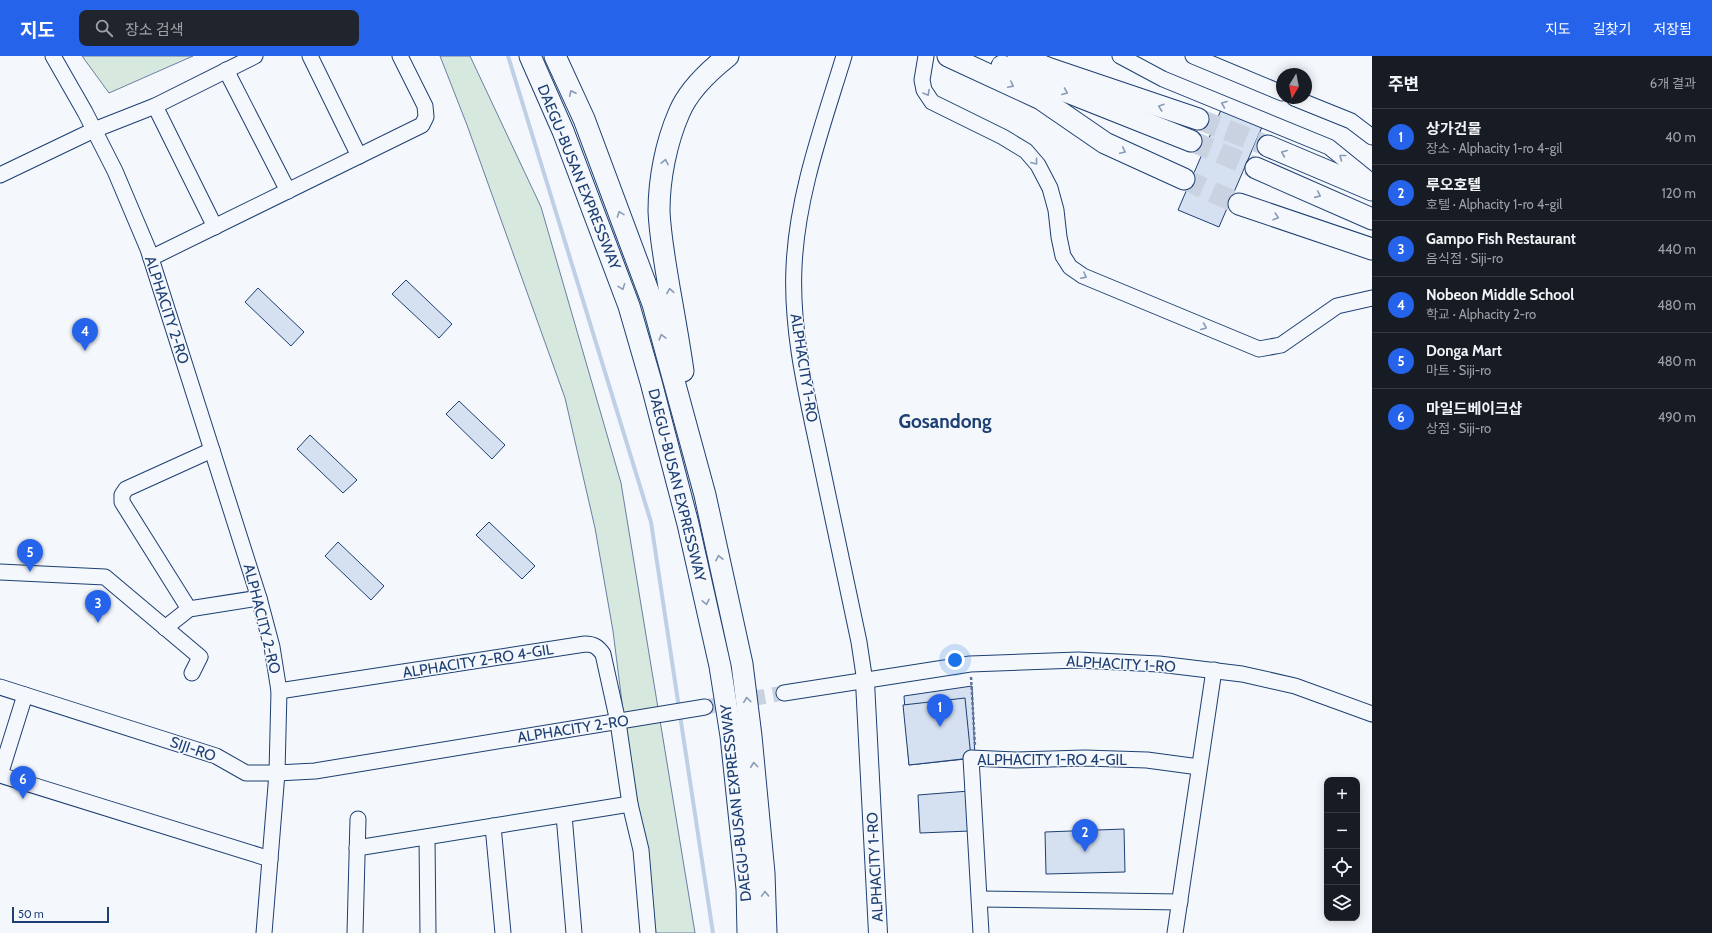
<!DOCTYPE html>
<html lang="ko">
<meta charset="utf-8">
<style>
:root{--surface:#171b24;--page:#20242c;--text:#f1f3f6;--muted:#9ea1a6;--line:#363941;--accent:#2563eb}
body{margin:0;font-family:Cabin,"Noto Sans KR",sans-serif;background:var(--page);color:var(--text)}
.controls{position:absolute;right:12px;bottom:12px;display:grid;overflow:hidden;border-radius:8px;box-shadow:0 2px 10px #0003}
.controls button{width:36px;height:36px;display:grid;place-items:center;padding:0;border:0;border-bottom:1px solid var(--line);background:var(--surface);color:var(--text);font:20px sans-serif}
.compass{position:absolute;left:1276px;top:12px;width:36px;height:36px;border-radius:50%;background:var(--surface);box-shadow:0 2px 10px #0003;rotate:190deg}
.scale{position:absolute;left:12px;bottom:10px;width:97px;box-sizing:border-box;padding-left:4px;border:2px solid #1d3f73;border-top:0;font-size:11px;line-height:14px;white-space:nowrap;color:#1d3f73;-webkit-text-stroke:3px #f4f7fb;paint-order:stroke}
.you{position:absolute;left:955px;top:604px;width:14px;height:14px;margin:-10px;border:3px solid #fff;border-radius:50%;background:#1a73e8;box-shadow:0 0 0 6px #1a73e833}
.badge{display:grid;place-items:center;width:26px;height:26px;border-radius:50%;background:var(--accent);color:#fff;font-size:13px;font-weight:700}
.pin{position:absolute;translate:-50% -33px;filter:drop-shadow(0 1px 2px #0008)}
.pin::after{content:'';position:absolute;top:21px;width:14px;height:12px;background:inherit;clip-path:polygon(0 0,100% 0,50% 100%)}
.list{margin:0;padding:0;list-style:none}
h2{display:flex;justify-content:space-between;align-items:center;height:52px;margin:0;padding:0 16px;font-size:17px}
h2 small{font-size:13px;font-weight:400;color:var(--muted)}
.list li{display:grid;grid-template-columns:26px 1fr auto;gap:12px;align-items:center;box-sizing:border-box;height:56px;padding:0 16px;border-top:1px solid var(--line)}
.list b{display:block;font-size:15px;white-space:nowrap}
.list p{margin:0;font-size:13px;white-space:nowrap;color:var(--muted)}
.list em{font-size:13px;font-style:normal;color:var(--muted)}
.icon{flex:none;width:22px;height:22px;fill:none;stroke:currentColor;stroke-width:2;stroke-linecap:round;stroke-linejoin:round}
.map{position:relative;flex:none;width:1372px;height:877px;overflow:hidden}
header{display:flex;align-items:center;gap:24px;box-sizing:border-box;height:56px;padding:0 20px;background:var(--accent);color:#fff}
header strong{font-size:19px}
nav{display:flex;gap:22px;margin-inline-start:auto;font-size:14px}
.search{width:280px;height:36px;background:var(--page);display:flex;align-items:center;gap:10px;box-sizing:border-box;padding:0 14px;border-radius:8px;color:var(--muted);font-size:15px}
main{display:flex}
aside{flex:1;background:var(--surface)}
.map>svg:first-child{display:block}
.green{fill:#d7e8df;stroke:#687fa3}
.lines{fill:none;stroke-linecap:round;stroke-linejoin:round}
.stream{stroke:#bed0e5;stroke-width:4}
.building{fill:#d5e0f0;stroke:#1d3f73}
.minor-tunnel{stroke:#c9d2e0;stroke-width:15;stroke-dasharray:15 8;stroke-linecap:butt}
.highway-tunnel{stroke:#c9d2e0;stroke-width:21;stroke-dasharray:21 10;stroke-linecap:butt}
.minor-casing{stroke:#1d3f73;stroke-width:17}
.major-casing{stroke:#1d3f73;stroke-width:20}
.highway-casing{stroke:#1d3f73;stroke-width:23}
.path{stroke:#5e769c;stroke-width:2.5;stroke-dasharray:3 2;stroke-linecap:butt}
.minor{stroke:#f4f7fb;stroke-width:15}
.major{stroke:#f4f7fb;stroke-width:18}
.highway{stroke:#f4f7fb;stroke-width:21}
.oneway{stroke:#889bb7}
.labels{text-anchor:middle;stroke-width:3;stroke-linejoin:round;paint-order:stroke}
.street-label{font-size:15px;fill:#1d3f73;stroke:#f4f7fb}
.district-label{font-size:19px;font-weight:bold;fill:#1d3f73;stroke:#f4f7fb}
</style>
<header>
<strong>지도</strong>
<div class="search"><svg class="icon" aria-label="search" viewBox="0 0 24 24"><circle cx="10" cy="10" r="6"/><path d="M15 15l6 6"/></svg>장소 검색</div>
<nav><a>지도</a><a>길찾기</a><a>저장됨</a></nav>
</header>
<main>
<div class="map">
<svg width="1372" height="877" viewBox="0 0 1372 877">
<rect width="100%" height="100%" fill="#f4f7fb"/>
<g class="green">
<path d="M 82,0 L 193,0 L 109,37 Z"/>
<path d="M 440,0 L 470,0 L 541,151 L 621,427 L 695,877 L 651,877 L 613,575 L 595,472 L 565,342 L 467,69 Z"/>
</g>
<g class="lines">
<g class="stream">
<path d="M 508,0 L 651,466 L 679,652"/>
<path d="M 680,659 L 713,877"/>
</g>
</g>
<g class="building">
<path d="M 1221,54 L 1262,71 L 1219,171 L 1178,154 Z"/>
<path d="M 406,224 L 452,268 L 439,282 L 392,238 Z"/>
<path d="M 258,232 L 304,276 L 291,290 L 245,246 Z"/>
<path d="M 459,345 L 505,389 L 492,403 L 446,358 Z"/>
<path d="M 310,379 L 357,424 L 343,437 L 297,393 Z"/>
<path d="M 489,466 L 535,510 L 522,523 L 476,479 Z"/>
<path d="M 338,486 L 384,530 L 371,544 L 325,500 Z"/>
<path d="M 972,630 L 975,702 L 909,709 L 904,640 Z"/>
<path d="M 965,642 L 971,702 L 909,709 L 903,649 Z"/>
<path d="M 969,735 L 970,775 L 920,777 L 918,739 Z"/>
<path d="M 1124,773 L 1125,816 L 1046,818 L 1045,776 Z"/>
</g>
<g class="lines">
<path class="minor-tunnel" d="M 705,651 L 784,637"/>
<g class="highway-tunnel">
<path d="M 1198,63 L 1268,90"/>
<path d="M 1191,85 L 1256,112"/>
<path d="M 1184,123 L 1239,148"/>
</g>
<g class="minor-casing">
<g id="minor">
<path d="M 53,0 L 85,56 L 115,115 L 148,193 L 259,542 L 272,591 L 279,635 L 277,717 L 315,715 L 705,651"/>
<path d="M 310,0 L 359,100"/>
<path d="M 844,0 C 823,69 797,139 794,211 C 791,274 806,336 819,397 C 832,460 846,523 859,586 L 865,626"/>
<path d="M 926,0 L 922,24 L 924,34 L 932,46 L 1003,81 L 1026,95 L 1038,109 L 1050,132 L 1056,154 L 1059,181 L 1063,200 L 1070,211 L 1083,220 L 1259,293 L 1281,289 L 1337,250 L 1372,242"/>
<path d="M 1120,0 L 1163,23 L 1329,91 L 1372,126"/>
<path d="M 1193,0 L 1282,37"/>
<path d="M 226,14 L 288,135"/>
<path d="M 1294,42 L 1351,65 L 1372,81"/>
<path d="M 155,50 L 215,171"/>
<path d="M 0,119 L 94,74 L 155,50 L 255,0"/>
<path d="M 151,202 L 422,69 L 426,61 L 425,50 L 400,0"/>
<path d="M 0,516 L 105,521 L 200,601 L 192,617"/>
<path d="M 189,553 L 122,446 L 122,439 L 126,433 L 212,394"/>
<path d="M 165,572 L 189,553 L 259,542"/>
<path d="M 0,631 L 216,700 L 246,717 L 277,717 L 264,877"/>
<path d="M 279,635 L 585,588 C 594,588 598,591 603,598 L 618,666 L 630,748 L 641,794 L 648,877"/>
<path d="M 784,637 L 970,608 L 1078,604 L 1159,608 L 1242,618 L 1295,630 L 1372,658"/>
<path d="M 25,639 L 0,719 L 270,803"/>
<path d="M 564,759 L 574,877"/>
<path d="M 493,770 L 503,877"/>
<path d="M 427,781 L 428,877"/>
<path d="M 357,792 L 630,748"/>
<path d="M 980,843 L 1180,846"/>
<path d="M 355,877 L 358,763"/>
<path d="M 981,877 L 971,702 L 1016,704 L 1085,702 L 1147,704 L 1199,711"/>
<path d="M 1175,877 L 1214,614"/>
</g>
</g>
<g class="major-casing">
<path id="major" d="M 865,626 L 878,877"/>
</g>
<g class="highway-casing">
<g id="highway">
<path d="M 530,0 L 563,75 L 629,250 L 651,326 L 688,468 L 720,610 L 731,680 L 747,833 L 748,877"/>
<path d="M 555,0 L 584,63 L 653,248 L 705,439 L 742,608 L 751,680 L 764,817 L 766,877"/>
<path d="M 948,0 L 1041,43 L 1105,87 L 1184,123"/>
<path d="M 1018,0 L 1050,13 L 1198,63"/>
<path d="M 1002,10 L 1191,85"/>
<path d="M 1268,90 L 1372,134"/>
<path d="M 1256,112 L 1372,163"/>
<path d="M 1239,148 L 1372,193"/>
<path d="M 683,315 C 679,287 674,259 669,231 C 665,206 660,180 659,155 C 659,123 666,87 679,57 C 688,35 709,15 728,0"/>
</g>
</g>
<path class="path" d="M 971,621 L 975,690"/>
<use href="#minor" class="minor"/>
<use href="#major" class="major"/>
<use href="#highway" class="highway"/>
</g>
<defs><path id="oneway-chevron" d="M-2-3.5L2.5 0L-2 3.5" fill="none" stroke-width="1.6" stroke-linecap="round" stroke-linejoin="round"/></defs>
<g class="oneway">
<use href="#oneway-chevron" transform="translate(1011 29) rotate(26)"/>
<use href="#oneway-chevron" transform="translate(1065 36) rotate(22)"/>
<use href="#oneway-chevron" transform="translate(572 37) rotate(-115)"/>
<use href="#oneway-chevron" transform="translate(927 37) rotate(60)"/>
<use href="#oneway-chevron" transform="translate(1224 48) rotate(-158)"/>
<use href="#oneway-chevron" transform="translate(1161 51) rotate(-161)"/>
<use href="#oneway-chevron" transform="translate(1123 95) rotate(25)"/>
<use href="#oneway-chevron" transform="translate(1284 97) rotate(-157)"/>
<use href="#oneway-chevron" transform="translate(1342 101) rotate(-142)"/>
<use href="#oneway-chevron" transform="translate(665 106) rotate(-78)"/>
<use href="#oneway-chevron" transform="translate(1035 106) rotate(52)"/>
<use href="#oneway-chevron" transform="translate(1318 139) rotate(24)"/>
<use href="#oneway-chevron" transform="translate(620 158) rotate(-110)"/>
<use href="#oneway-chevron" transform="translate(1276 161) rotate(19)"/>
<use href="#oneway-chevron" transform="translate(1084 220) rotate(27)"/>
<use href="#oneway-chevron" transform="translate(622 231) rotate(69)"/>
<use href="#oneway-chevron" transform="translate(670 235) rotate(-100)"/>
<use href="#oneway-chevron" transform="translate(1204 271) rotate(23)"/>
<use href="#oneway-chevron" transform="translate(662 281) rotate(-105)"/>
<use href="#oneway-chevron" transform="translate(719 502) rotate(-102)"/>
<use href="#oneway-chevron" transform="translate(706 546) rotate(78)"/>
<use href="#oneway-chevron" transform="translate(747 644) rotate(-97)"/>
<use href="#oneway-chevron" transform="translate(754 709) rotate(-95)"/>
<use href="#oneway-chevron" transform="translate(765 838) rotate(-92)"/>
</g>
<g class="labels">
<g class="street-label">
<text transform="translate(579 121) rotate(68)" y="5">DAEGU-BUSAN EXPRESSWAY</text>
<text transform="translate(167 254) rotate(72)" y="5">ALPHACITY 2-RO</text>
<text transform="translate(804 312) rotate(81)" y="5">ALPHACITY 1-RO</text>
<text transform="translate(677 429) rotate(76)" y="5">DAEGU-BUSAN EXPRESSWAY</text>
<text transform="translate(262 563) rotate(76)" y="5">ALPHACITY 2-RO</text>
<text transform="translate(478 605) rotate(-9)" y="5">ALPHACITY 2-RO 4-GIL</text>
<text transform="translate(1121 608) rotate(3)" y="5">ALPHACITY 1-RO</text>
<text transform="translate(573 673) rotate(-9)" y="5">ALPHACITY 2-RO</text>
<text transform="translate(193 693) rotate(19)" y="5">SIJI-RO</text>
<text x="1052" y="709">ALPHACITY 1-RO 4-GIL</text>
<text transform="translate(736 747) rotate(-96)" y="5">DAEGU-BUSAN EXPRESSWAY</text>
<text transform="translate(875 811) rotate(-93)" y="5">ALPHACITY 1-RO</text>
</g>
<g class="district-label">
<text x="945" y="372">Gosandong</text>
</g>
</g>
</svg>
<div class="controls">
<button>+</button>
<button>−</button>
<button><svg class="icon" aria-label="locate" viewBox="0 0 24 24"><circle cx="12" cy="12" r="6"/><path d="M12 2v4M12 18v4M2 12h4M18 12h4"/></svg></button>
<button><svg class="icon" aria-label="layers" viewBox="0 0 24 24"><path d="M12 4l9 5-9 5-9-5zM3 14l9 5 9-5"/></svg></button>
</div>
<svg class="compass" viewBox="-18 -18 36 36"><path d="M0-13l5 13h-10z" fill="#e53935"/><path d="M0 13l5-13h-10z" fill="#9ea1a6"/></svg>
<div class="scale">50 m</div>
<div class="you"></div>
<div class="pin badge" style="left:940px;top:671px">1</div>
<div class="pin badge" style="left:1085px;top:796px">2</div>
<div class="pin badge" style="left:98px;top:567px">3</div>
<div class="pin badge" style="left:85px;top:295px">4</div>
<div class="pin badge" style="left:30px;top:516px">5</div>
<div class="pin badge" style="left:23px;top:743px">6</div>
</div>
<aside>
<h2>주변<small>6개 결과</small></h2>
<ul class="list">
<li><span class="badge">1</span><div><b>상가건물</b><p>장소 · Alphacity 1-ro 4-gil</p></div><em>40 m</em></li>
<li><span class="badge">2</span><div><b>루오호텔</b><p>호텔 · Alphacity 1-ro 4-gil</p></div><em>120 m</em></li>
<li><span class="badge">3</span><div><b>Gampo Fish Restaurant</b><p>음식점 · Siji-ro</p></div><em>440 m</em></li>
<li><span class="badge">4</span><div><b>Nobeon Middle School</b><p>학교 · Alphacity 2-ro</p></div><em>480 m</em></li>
<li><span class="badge">5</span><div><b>Donga Mart</b><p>마트 · Siji-ro</p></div><em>480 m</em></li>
<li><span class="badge">6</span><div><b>마일드베이크샵</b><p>상점 · Siji-ro</p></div><em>490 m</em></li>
</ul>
</aside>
</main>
